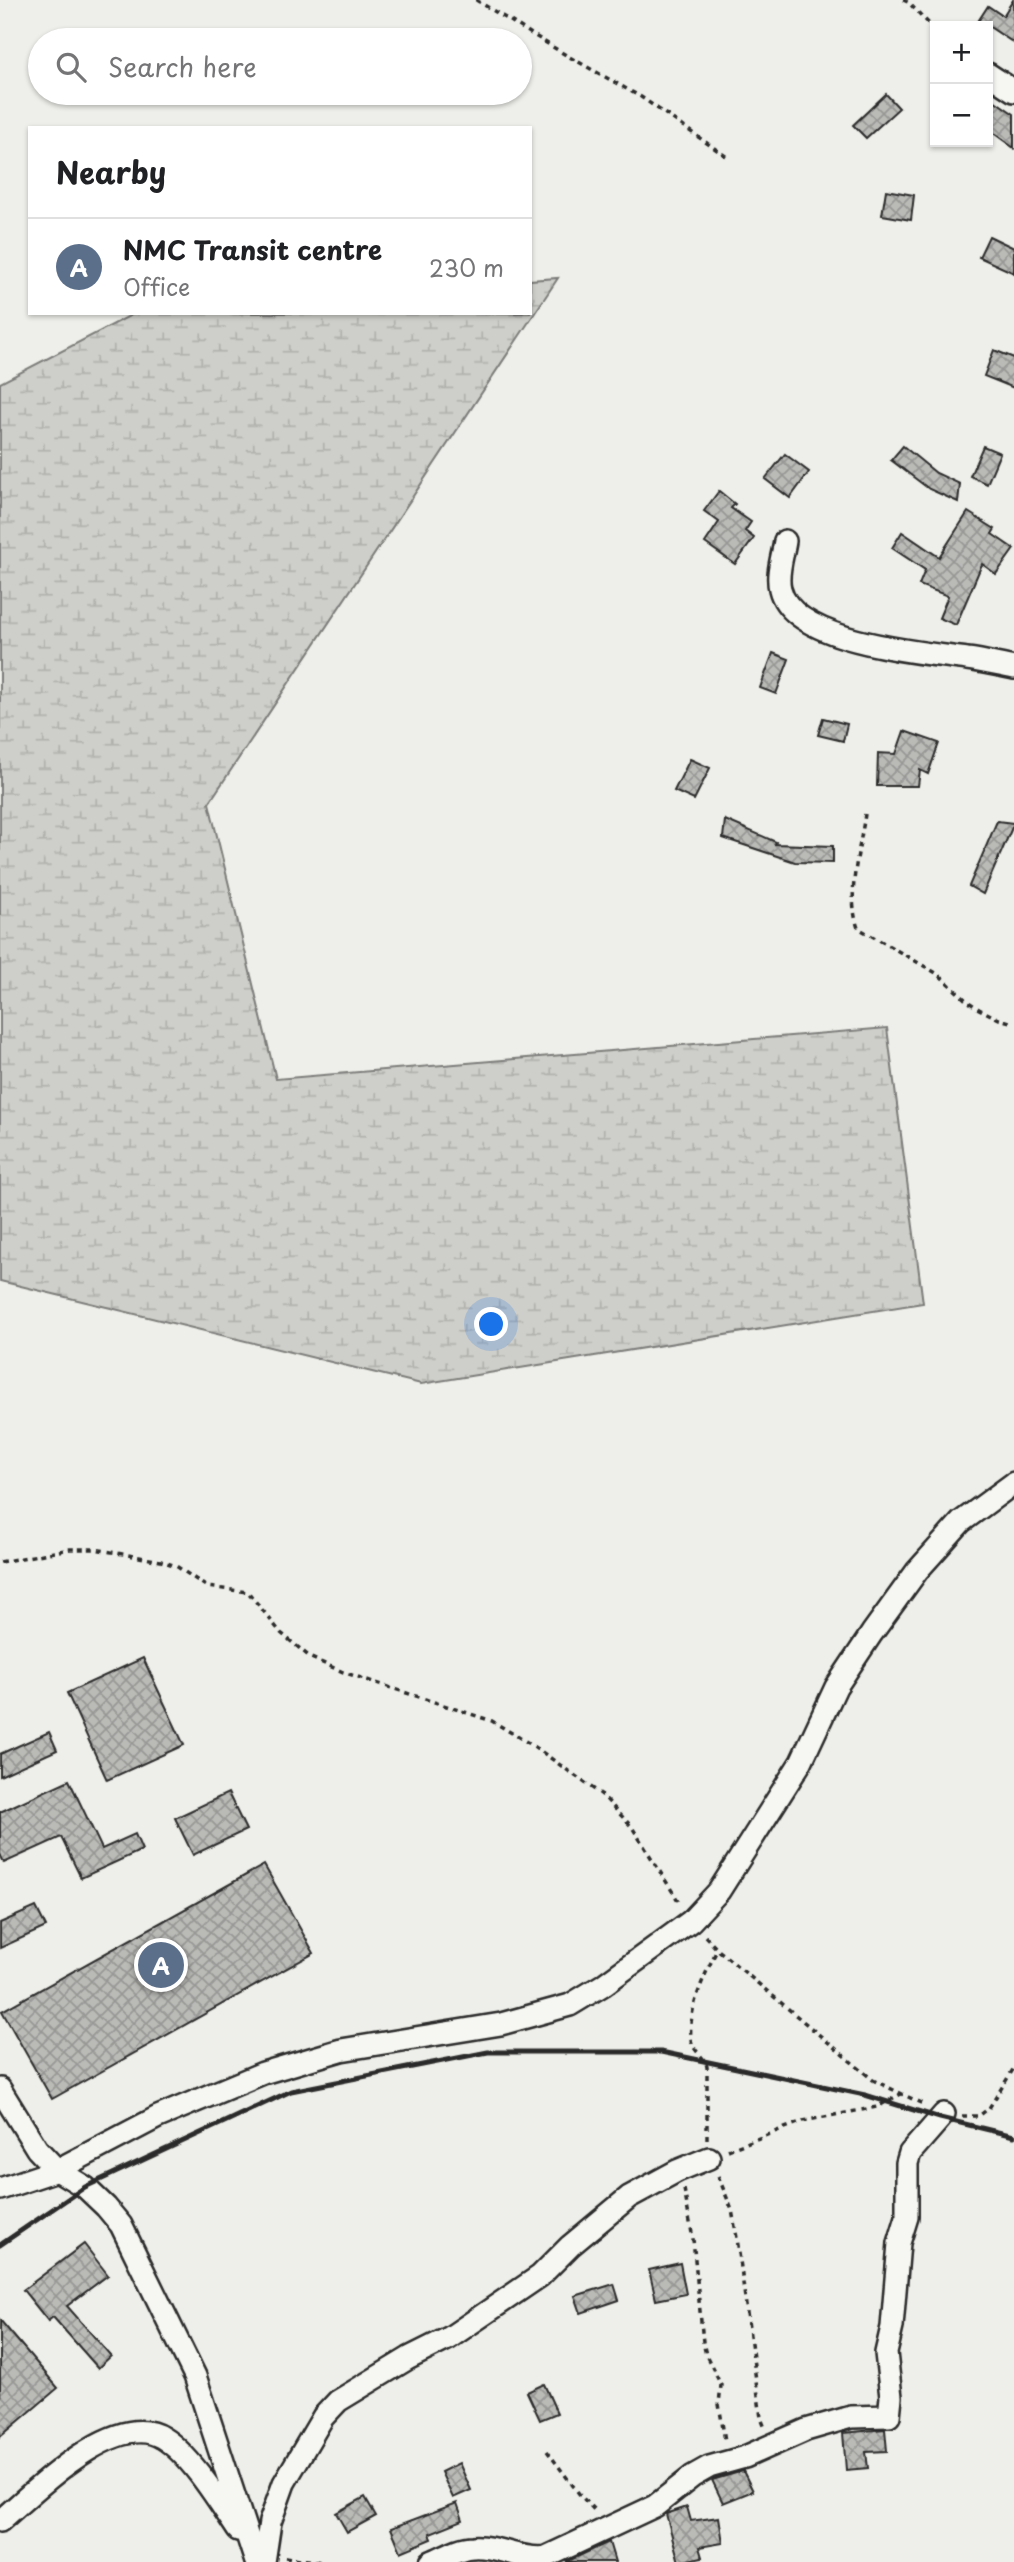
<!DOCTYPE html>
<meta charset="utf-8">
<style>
:root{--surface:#fff;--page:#f2f2f2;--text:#202124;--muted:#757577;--line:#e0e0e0;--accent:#c8321e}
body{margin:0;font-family:"Playpen Sans",sans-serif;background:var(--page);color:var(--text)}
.controls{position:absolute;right:21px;top:21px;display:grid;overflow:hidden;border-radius:0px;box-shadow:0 2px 5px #0004}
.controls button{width:63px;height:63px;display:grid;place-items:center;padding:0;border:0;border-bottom:2px solid var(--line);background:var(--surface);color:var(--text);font:35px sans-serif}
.you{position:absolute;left:492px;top:1325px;width:24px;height:24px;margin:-18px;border:5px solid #fff;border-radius:50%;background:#1a73e8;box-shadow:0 0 0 10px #1a73e833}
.badge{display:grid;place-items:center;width:46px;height:46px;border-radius:50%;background:var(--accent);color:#fff;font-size:23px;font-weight:700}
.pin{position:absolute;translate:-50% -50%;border:4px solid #fff;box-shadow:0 2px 7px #0006}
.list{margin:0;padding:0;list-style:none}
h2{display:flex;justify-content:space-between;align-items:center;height:91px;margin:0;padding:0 28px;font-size:30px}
h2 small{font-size:23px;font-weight:400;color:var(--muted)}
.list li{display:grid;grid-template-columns:46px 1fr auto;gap:21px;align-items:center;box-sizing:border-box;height:98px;padding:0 28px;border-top:2px solid var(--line)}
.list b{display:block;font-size:26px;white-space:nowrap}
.list p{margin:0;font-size:23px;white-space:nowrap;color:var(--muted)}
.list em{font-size:23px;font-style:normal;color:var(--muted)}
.icon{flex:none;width:38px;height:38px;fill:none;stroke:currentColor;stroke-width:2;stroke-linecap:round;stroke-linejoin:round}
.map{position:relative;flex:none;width:1014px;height:2562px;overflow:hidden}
.search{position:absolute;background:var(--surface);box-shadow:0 2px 5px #0004;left:28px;top:28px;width:504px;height:77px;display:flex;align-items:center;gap:18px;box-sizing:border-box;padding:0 24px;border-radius:38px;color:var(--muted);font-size:26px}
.panel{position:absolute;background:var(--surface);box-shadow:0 2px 5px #0004;left:28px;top:126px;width:504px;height:189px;border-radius:0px}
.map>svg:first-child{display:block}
.wetland{fill:url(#wetland-marsh);stroke:#7c7c7a;stroke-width:2}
.building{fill:url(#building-cross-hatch);stroke:#2b2b2b;stroke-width:2}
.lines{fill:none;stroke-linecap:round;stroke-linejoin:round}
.minor-casing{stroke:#2b2b2b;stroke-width:26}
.path{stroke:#2b2b2b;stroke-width:3.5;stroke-dasharray:5 5;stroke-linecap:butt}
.minor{stroke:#f6f6f2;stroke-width:21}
.rail{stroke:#2b2b2b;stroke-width:5}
</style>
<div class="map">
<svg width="1014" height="2562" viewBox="0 0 1014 2562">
<defs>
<pattern id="wetland-marsh" width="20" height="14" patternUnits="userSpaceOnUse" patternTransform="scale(1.75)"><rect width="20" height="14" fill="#cececa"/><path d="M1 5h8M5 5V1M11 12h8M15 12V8" fill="none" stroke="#b1b1ae"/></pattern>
<pattern id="building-cross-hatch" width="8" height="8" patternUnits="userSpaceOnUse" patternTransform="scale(1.75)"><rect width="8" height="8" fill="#babab7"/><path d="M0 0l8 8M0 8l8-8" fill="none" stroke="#979795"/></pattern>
</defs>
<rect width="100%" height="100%" fill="#eeeeea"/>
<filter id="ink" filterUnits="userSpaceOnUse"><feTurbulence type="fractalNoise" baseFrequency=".0143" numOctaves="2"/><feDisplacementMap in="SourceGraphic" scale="14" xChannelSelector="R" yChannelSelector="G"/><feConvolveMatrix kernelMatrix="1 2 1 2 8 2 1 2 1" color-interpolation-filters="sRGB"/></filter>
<g filter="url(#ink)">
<path class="wetland" d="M 558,278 L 209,803 L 276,1079 L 887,1028 L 923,1303 L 421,1384 L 0,1281 L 0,383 L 135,313 L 530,313 L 530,280 Z"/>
<g class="building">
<path d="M 1013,0 L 1014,43 L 988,26 L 975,26 L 988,6 L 1003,16 Z"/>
<path d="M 886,94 L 899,108 L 866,138 L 853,125 Z"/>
<path d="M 988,96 L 1014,114 L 1014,148 L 988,129 Z"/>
<path d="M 886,190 L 914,195 L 911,220 L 882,215 Z"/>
<path d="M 989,236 L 1014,248 L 1014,273 L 979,257 Z"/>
<path d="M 994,350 L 1014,358 L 1014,388 L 984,376 Z"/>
<path d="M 903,446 L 936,473 L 960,484 L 958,502 L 929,489 L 891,460 Z"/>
<path d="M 983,446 L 1000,453 L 987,484 L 970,476 Z"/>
<path d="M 785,454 L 809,472 L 790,498 L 765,479 Z"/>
<path d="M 719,491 L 735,504 L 731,508 L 751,522 L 745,531 L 754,538 L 735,564 L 705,543 L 719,522 L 704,511 Z"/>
<path d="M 968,512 L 995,529 L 992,534 L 1014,549 L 996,574 L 982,564 L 956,625 L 939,618 L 948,596 L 919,585 L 925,570 L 892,548 L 902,532 L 939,557 Z"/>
<path d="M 773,653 L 789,659 L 776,694 L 760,688 Z"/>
<path d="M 823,718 L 847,724 L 843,741 L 818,735 Z"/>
<path d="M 904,731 L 939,743 L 928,774 L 920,770 L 918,786 L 877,786 L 878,753 L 896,754 Z"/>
<path d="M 690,759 L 710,768 L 694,800 L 674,791 Z"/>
<path d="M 725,820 L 776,842 L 775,844 L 833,846 L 833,863 L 795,862 L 723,838 Z"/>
<path d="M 997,821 L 1014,823 L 983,894 L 969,886 Z"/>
<path d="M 143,1658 L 184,1745 L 107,1780 L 67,1693 Z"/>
<path d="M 49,1732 L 57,1750 L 0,1776 L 0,1754 Z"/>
<path d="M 69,1780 L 102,1849 L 135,1834 L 142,1850 L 81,1878 L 61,1837 L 4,1863 L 0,1854 L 0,1812 Z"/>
<path d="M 228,1793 L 246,1830 L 193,1855 L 175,1818 Z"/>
<path d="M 264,1865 L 314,1953 L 52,2099 L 2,2011 Z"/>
<path d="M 36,1907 L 46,1927 L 0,1948 L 0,1923 Z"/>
<path d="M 84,2244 L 108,2275 L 67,2306 L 111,2356 L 98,2368 L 53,2317 L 48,2321 L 23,2290 Z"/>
<path d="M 680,2263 L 686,2294 L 656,2300 L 649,2270 Z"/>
<path d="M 614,2284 L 619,2300 L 581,2313 L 575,2296 Z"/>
<path d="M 0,2320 L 58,2388 L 0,2437 Z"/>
<path d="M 544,2384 L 557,2413 L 540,2420 L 527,2392 Z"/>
<path d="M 885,2429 L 887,2451 L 866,2452 L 868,2468 L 846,2470 L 843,2433 Z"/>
<path d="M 459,2463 L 471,2490 L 453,2498 L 441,2472 Z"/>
<path d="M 743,2471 L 753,2491 L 723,2503 L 712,2480 Z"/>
<path d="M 365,2497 L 376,2516 L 347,2532 L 336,2513 Z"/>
<path d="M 457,2503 L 463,2520 L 430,2533 L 432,2539 L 401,2552 L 391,2528 Z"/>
<path d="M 687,2507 L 691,2521 L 719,2517 L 723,2543 L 699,2547 L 702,2557 L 679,2562 L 666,2514 Z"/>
<path d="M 609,2542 L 615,2562 L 566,2562 Z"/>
</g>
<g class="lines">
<g class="minor-casing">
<g id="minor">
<path d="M 988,74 L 1014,91"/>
<path d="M 785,541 C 783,555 776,574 780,589 C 793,643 921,652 967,659 C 983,661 998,665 1014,668"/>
<path d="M 0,2089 L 37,2149 L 57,2170 L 85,2187 L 106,2207 L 121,2225 L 195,2376 L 256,2562"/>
<path d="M 0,2189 L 57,2170 L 158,2117 L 263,2073 L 341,2050 L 501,2024 L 570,2005 L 603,1985 L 691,1921 L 719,1891 L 801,1762 L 836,1687 L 872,1633 L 917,1571 L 961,1522 L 1014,1483"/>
<path d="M 0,2521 C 34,2492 116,2408 163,2438 C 191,2455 220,2503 238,2530"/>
<path d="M 264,2562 L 270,2522 L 284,2483 L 323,2417 L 338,2401 L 409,2358 L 449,2338 L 540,2276 L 570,2246 L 629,2197 L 677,2171 L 709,2158"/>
<path d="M 431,2562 C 444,2557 459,2547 473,2547 C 496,2545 527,2562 546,2557 L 655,2506 L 693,2476 L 709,2467 L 745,2457 L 806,2430 L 851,2417 L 889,2416 L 891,2397 L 886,2353 L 892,2327 L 899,2243 L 907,2217 L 907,2163 L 910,2153 L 944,2114"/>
</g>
</g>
<g class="path">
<path d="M 476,0 L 566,55 L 641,97 L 727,157"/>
<path d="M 903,0 L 908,2 L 935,30"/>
<path d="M 865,814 C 860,850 846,893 858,928 L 938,974 L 966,1000 L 979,1009 L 999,1019 L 1014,1023"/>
<path d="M 0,1562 L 70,1549 L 95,1549 L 161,1561 L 176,1566 L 207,1587 L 248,1592 L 281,1633 L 311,1658 L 343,1672 L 492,1721 L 535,1747 L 602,1795 L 632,1827 L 679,1902"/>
<path d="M 705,1936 L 717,1949 L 873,2080 L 925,2105"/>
<path d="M 962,2116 L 979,2116 L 989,2108 L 1014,2068"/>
<path d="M 707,2139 L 707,2067 C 705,2056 692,2051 691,2039 C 688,2009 704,1976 717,1950"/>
<path d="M 728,2150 L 803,2121 L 877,2107 L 901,2094"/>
<path d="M 718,2176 L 732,2210 L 737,2238 L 761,2418 L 765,2428"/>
<path d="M 684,2189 L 693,2239 L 703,2342 L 706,2355 L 721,2385 L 719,2404 L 725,2441"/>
<path d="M 547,2451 L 580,2495 L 597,2513"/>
<path d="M 285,2557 L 322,2562"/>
</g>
<use href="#minor" class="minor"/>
<path class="rail" d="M 0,2245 L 85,2187 L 291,2091 L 488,2052 L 661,2052 L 865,2095 L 940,2118 L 1014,2136"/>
</g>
</g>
</svg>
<div class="controls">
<button>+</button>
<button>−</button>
</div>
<div class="you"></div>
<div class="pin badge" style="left:161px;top:1965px;background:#5c6f8a">A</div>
<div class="search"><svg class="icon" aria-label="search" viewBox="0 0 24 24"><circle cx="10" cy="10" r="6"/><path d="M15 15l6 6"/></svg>Search here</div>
<section class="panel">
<h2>Nearby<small></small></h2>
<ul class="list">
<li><span class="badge" style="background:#5c6f8a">A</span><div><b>NMC Transit centre</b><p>Office</p></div><em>230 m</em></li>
</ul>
</section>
</div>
